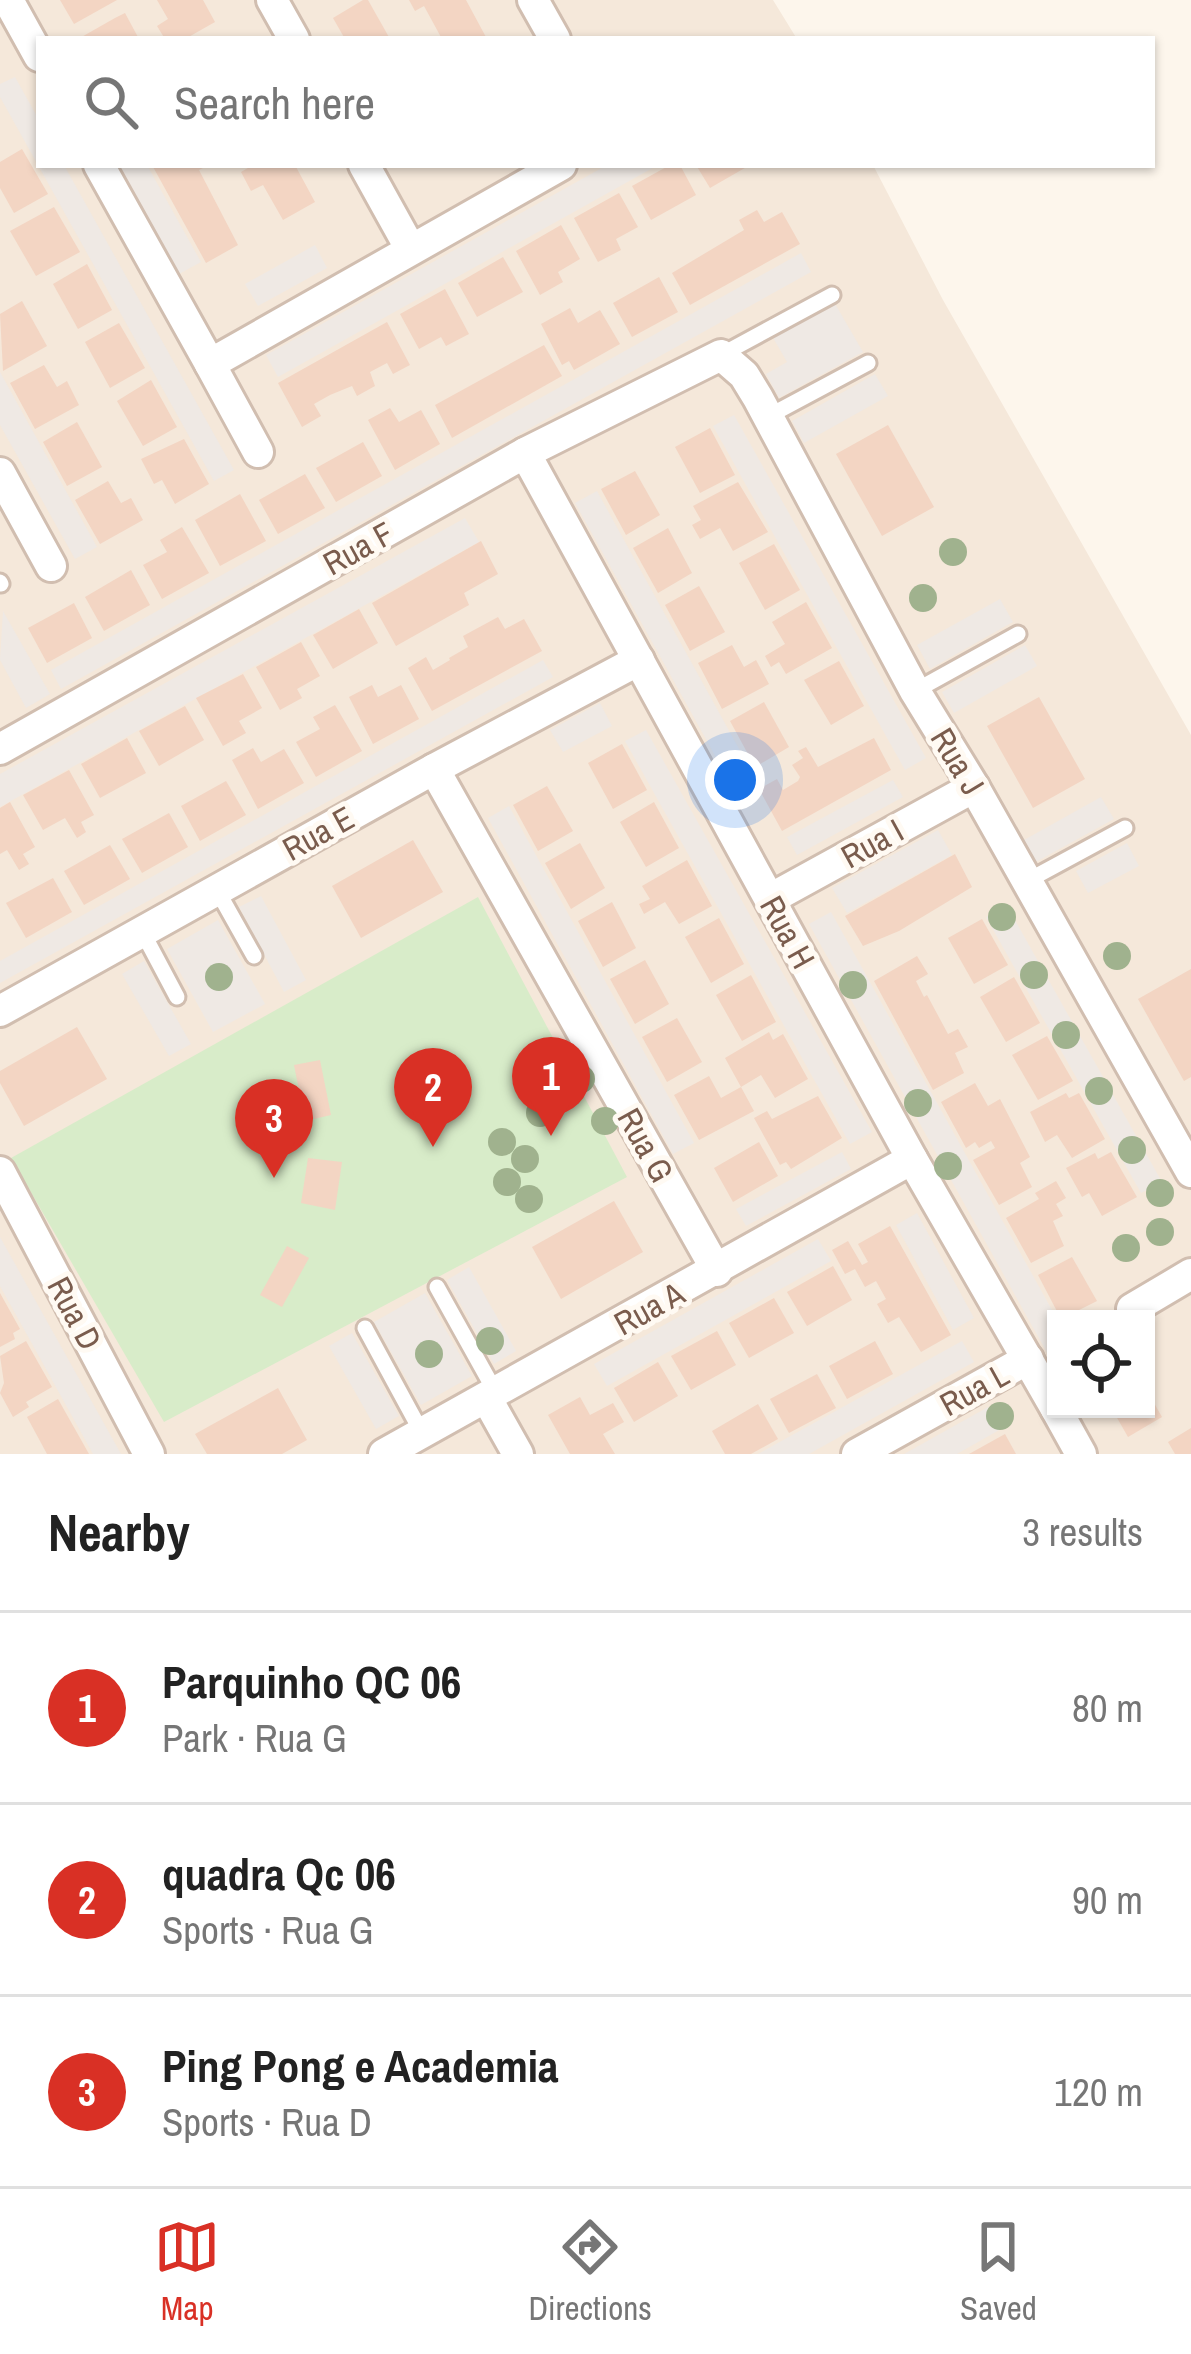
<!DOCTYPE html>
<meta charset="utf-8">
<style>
:root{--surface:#fff;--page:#f2f2f2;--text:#222;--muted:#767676;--line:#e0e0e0;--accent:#d93025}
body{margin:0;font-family:"Archivo Narrow",sans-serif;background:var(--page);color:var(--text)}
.controls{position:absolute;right:36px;bottom:36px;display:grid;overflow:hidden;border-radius:0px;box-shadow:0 3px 9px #0004}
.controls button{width:108px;height:108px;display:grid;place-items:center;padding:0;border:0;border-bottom:3px solid var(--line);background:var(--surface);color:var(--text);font:60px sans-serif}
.you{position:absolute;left:735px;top:780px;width:42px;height:42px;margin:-30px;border:9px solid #fff;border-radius:50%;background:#1a73e8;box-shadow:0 0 0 18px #1a73e833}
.badge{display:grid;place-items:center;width:78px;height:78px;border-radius:50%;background:var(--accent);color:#fff;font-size:39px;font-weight:700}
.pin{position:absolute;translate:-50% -99px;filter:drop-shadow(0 3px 6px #0008)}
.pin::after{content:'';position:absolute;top:63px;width:42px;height:36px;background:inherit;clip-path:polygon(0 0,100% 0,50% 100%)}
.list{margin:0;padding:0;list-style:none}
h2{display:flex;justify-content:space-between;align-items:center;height:156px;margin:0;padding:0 48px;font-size:51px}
h2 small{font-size:39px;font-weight:400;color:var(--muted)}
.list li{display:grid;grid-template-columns:78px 1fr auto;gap:36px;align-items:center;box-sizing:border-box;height:192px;padding:0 48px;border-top:3px solid var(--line)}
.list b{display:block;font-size:45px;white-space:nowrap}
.list p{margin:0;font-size:39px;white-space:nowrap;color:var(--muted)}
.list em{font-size:39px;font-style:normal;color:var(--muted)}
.icon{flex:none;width:66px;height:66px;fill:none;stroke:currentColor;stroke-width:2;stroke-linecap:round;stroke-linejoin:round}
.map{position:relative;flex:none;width:1191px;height:1454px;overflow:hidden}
.search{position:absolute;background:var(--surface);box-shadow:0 3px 9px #0004;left:36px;right:36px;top:36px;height:132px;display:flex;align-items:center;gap:30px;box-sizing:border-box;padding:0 42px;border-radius:0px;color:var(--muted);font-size:45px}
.sheet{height:732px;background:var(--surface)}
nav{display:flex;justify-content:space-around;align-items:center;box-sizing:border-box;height:168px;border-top:3px solid var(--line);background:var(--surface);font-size:33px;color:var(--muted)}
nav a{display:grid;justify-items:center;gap:6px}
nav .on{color:var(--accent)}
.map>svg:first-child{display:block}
.residential{fill:#f5e8da;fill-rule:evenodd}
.industrial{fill:#efe9e4}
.green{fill:#d8ecc9}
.building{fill:#f3d5c3}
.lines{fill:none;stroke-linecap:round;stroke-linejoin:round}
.service-casing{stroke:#d1beb0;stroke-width:21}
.minor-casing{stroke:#d1beb0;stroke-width:36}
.service{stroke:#fff;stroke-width:15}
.minor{stroke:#fff;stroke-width:30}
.tree{fill:#a0b28e}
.labels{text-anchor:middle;stroke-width:10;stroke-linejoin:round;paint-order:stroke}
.street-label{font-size:33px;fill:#7a5c4d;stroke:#fffaf3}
</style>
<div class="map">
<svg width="1191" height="1454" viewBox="0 0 1191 1454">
<rect width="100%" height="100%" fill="#fdf6ec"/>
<path class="residential" d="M 0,0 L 773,0 L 797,39 L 39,39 L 39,165 L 873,165 L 943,300 L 1191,735 L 1191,1454 L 0,1454 ZM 1056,1319 L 1146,1319 L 1146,1409 L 1056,1409 Z"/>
<g class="industrial">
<path d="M 15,77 L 39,120 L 39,165 L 64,165 L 234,470 L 214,481 L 0,97 L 0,84 Z"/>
<path d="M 118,165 L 147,165 L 201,262 L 179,274 Z"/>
<path d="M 607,165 L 658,165 L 278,377 L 266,355 Z"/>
<path d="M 315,245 L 327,268 L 258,306 L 245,284 Z"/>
<path d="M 801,253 L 811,272 L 61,689 L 51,670 Z"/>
<path d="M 834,302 L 863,352 L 779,398 L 766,374 L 787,362 L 772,336 Z"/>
<path d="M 0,372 L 97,547 L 75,559 L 0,425 Z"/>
<path d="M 875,374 L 888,396 L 804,443 L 792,421 Z"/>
<path d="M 734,415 L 926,758 L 905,770 L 713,426 Z"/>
<path d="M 597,491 L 754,776 L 733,788 L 575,503 Z"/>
<path d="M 465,518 L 479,542 L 0,807 L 0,774 Z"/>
<path d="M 1000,599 L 1013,622 L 930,669 L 917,645 Z"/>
<path d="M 3,611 L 50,694 L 26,708 L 0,660 Z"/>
<path d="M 1025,645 L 1037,666 L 954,713 L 942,692 Z"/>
<path d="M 543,660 L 553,677 L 0,983 L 0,961 Z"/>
<path d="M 600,703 L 612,726 L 563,752 L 550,730 Z"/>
<path d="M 646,730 L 872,1132 L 850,1144 L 625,741 Z"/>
<path d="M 893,780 L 903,797 L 797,855 L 787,837 Z"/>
<path d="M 1101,797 L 1114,819 L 1036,862 L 1024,840 Z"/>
<path d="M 509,806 L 694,1143 L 673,1154 L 488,818 Z"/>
<path d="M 938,830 L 952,855 L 847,913 L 832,888 Z"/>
<path d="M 1127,843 L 1139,866 L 1088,893 L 1076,871 Z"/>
<path d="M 261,896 L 306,980 L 284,992 L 239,907 Z"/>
<path d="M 1007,906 L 1162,1182 L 1141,1193 L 986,917 Z"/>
<path d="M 831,912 L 1057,1319 L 1056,1369 L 809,924 Z"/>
<path d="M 218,920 L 265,1004 L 213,1032 L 167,949 Z"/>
<path d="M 144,961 L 191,1044 L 169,1056 L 122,974 Z"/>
<path d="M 842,1152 L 851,1169 L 746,1226 L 736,1209 Z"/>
<path d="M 917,1213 L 974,1318 L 953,1330 L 896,1225 Z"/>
<path d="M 0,1237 L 121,1454 L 93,1454 L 0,1286 Z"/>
<path d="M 818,1239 L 831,1261 L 607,1386 L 594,1364 Z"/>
<path d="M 469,1267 L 516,1351 L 494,1364 L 447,1280 Z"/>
<path d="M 425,1293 L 472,1376 L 421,1405 L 374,1322 Z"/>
<path d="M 352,1333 L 399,1416 L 376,1429 L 329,1346 Z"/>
<path d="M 962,1341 L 974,1362 L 809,1454 L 758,1454 Z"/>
<path d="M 988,1407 L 1001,1429 L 957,1454 L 904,1454 Z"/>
</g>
<path class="green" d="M 478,897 L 627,1177 L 164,1422 L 11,1158 Z"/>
<g class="building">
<path d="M 60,0 L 117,0 L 74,24 Z"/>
<path d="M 157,0 L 203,0 L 215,22 L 185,39 L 165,39 L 157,26 L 168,19 Z"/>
<path d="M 363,0 L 368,0 L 390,39 L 345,39 L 333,18 Z"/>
<path d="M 409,0 L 466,0 L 487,39 L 442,39 L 424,6 L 415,11 Z"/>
<path d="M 125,13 L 139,39 L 78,39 L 115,18 Z"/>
<path d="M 22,149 L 48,194 L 14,213 L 0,188 L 0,162 Z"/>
<path d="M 152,165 L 209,165 L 199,170 L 238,245 L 206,263 Z"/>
<path d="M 253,165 L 295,165 L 315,202 L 283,220 L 263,185 L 251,191 L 241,172 Z"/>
<path d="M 670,165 L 680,165 L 696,195 L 651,220 L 632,186 Z"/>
<path d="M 696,165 L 750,165 L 710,188 Z"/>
<path d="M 619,193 L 638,227 L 616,239 L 621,250 L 598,262 L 574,218 Z"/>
<path d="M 54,207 L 80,252 L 36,276 L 10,231 Z"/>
<path d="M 757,210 L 764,222 L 782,212 L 800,244 L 690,305 L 672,273 L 744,230 L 739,220 Z"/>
<path d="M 561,225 L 580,259 L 558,272 L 563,282 L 540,295 L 516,251 Z"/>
<path d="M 503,257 L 523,292 L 477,317 L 458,283 Z"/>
<path d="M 87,264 L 112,310 L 78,329 L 53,284 Z"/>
<path d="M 659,277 L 678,312 L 632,337 L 613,303 Z"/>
<path d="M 445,289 L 469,334 L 446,346 L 441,337 L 419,349 L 400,314 Z"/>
<path d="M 22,301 L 47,346 L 3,371 L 0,314 Z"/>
<path d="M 570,308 L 578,323 L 600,310 L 620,344 L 574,370 L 569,361 L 562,365 L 541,324 Z"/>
<path d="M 387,322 L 410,365 L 393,374 L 387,363 L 370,372 L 375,386 L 357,396 L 352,386 L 330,395 L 314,404 L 321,416 L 302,427 L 278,383 Z"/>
<path d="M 119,323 L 145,368 L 110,388 L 85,342 Z"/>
<path d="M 544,345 L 562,376 L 452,438 L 435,405 Z"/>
<path d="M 44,365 L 57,387 L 67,381 L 79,405 L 35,429 L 10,383 Z"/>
<path d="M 151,380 L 177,427 L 143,446 L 117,401 Z"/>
<path d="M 390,408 L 399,422 L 421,410 L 440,444 L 395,470 L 368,420 Z"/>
<path d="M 77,422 L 102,467 L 67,486 L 43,442 Z"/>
<path d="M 888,425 L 934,507 L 882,536 L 836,454 Z"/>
<path d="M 710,428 L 735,475 L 700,493 L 675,447 Z"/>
<path d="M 184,439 L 209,484 L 175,504 L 162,480 L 154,484 L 141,459 Z"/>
<path d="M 363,442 L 382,476 L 336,502 L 316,468 Z"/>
<path d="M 635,471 L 660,515 L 626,535 L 601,489 Z"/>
<path d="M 305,474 L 325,508 L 278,534 L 259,500 Z"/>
<path d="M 108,481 L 121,503 L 131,498 L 143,520 L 100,544 L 75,500 Z"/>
<path d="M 738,482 L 768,532 L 733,551 L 720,528 L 700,539 L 692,525 L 701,520 L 693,506 Z"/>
<path d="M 240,494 L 266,541 L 220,566 L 195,520 Z"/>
<path d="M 182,527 L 209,573 L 162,599 L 143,565 L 167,552 L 160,540 Z"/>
<path d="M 668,528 L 692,573 L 658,593 L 633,548 Z"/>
<path d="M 481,541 L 498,574 L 464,593 L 469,605 L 396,646 L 372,603 Z"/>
<path d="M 774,544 L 800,590 L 765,610 L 739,563 Z"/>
<path d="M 131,570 L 150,605 L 104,631 L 85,597 Z"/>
<path d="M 699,586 L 725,632 L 690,651 L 665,605 Z"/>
<path d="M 806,602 L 832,648 L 786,674 L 779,662 L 771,667 L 765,656 L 785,644 L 772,622 Z"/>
<path d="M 74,603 L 92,638 L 47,663 L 28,628 Z"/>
<path d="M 359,609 L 378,643 L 333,669 L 313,635 Z"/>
<path d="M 498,617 L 505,629 L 524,619 L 542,651 L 432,711 L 408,668 L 426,657 L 433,670 L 450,660 L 449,658 L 468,647 L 463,636 Z"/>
<path d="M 301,642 L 320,676 L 297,689 L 302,698 L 280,710 L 256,667 Z"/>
<path d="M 732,645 L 744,667 L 756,660 L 769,684 L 722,709 L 698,663 Z"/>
<path d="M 839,661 L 864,706 L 831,725 L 804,680 Z"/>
<path d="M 243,674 L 262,708 L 239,721 L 246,733 L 223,746 L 196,698 Z"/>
<path d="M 372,685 L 378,697 L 401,685 L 419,719 L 373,744 L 349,697 Z"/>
<path d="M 1039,697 L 1085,779 L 1033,808 L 987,726 Z"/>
<path d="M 764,702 L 789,747 L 755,767 L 730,721 Z"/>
<path d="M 335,705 L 362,751 L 316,777 L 296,742 L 320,729 L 313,717 Z"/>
<path d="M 185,706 L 204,740 L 159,766 L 139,731 Z"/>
<path d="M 127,738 L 146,773 L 100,798 L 81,764 Z"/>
<path d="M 874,738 L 891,770 L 782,831 L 759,789 L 777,779 L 783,790 L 798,781 L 800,777 L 792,765 L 803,758 L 798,751 L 806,747 L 818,767 Z"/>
<path d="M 622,744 L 647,790 L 613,809 L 588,763 Z"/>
<path d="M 253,748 L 261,762 L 284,749 L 304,783 L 258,809 L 232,760 Z"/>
<path d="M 69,770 L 94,815 L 81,822 L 86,832 L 77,838 L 65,818 L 43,830 L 23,795 Z"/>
<path d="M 226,781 L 246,815 L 200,841 L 181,806 Z"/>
<path d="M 547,786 L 573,831 L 538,851 L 513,805 Z"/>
<path d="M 10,802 L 35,847 L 23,854 L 29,864 L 19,870 L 7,850 L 0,854 L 0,808 Z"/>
<path d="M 654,802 L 679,848 L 646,867 L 620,822 Z"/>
<path d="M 169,813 L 188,847 L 142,873 L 122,839 Z"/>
<path d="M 413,840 L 443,892 L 361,938 L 332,886 Z"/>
<path d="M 580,843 L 605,888 L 571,909 L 545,863 Z"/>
<path d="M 110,845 L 130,879 L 84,905 L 64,871 Z"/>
<path d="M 955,854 L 972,887 L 899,931 L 863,946 L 845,916 Z"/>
<path d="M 687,860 L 712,906 L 679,924 L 665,902 L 644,914 L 639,904 L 650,899 L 642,886 Z"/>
<path d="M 53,878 L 72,912 L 26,938 L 6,903 Z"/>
<path d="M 612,902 L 636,948 L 603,967 L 578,921 Z"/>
<path d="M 719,918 L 744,964 L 711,983 L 685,937 Z"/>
<path d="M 982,919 L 1008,965 L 974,984 L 948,938 Z"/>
<path d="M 917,956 L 928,974 L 916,981 L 924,997 L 927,995 L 948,1034 L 958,1029 L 968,1047 L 955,1053 L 964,1073 L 933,1090 L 874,981 Z"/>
<path d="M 645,960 L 669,1004 L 635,1024 L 610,979 Z"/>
<path d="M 1191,969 L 1191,1077 L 1184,1081 L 1138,999 Z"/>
<path d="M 751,975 L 776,1022 L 742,1041 L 716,995 Z"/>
<path d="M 1014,977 L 1040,1023 L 1006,1042 L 980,997 Z"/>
<path d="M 677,1018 L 702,1062 L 667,1082 L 642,1037 Z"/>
<path d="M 77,1027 L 107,1079 L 24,1126 L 0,1083 L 0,1071 Z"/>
<path d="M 769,1032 L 773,1040 L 783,1034 L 808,1079 L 775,1098 L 761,1075 L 741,1087 L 725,1058 Z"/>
<path d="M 1047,1036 L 1073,1081 L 1038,1100 L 1012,1055 Z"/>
<path d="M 320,1060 L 331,1115 L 305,1121 L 294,1065 Z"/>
<path d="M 709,1076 L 721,1098 L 741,1087 L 754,1111 L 699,1140 L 674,1095 Z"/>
<path d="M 975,1083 L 988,1106 L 1000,1099 L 1030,1157 L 1020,1163 L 1032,1187 L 999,1205 L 973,1160 L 995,1148 L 991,1141 L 979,1148 L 975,1142 L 966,1148 L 941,1102 Z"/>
<path d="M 1066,1093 L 1069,1098 L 1079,1093 L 1105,1139 L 1072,1158 L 1057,1135 L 1045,1142 L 1030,1112 Z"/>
<path d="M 818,1096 L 842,1138 L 791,1169 L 786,1162 L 780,1165 L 754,1118 L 767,1111 L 772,1119 Z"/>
<path d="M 759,1142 L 778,1176 L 733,1202 L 714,1168 Z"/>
<path d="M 1111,1152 L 1137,1197 L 1102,1216 L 1089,1193 L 1082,1197 L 1066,1168 L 1095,1153 L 1098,1159 Z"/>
<path d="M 308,1158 L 342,1162 L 335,1210 L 301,1203 Z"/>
<path d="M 1056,1181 L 1066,1198 L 1056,1204 L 1063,1216 L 1053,1221 L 1064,1246 L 1031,1263 L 1006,1218 L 1039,1199 L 1035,1193 Z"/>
<path d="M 614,1201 L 643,1252 L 561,1299 L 532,1247 Z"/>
<path d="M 890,1226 L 951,1335 L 921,1352 L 899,1317 L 888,1323 L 877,1304 L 886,1299 L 876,1281 L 865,1287 L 855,1269 L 845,1274 L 832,1250 L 848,1241 L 862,1265 L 868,1262 L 858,1244 Z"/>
<path d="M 287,1246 L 309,1258 L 282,1307 L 260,1295 Z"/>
<path d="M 1072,1257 L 1097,1301 L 1061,1319 L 1038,1275 Z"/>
<path d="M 833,1266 L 852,1300 L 807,1326 L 787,1292 Z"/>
<path d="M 0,1293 L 20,1329 L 13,1333 L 15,1339 L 0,1347 Z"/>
<path d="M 774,1298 L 794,1333 L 749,1358 L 729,1323 Z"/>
<path d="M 717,1331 L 736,1365 L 691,1390 L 671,1356 Z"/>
<path d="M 26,1341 L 52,1387 L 26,1402 L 29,1407 L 13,1417 L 0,1393 L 4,1383 L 0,1356 Z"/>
<path d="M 875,1341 L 893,1374 L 847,1399 L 829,1366 Z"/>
<path d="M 658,1362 L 678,1396 L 634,1422 L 614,1388 Z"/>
<path d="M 817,1374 L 836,1408 L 789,1433 L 770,1399 Z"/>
<path d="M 278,1388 L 307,1440 L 282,1454 L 207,1454 L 195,1434 Z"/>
<path d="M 1146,1389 L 1162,1417 L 1128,1437 L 1112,1409 L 1146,1409 Z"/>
<path d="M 580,1397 L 590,1415 L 613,1403 L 624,1422 L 603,1434 L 615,1454 L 570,1454 L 548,1415 Z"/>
<path d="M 58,1399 L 89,1454 L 47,1454 L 27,1417 Z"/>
<path d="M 758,1404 L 778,1439 L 751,1454 L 725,1454 L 712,1431 Z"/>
<path d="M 1191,1428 L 1191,1454 L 1175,1454 L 1168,1442 Z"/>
<path d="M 1005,1434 L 1016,1454 L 969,1454 Z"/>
</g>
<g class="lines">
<g class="service-casing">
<g id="service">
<path d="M 721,355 L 832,295"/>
<path d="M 767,417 L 868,363"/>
<path d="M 0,582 L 1,584"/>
<path d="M 915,691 L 1018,634"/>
<path d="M 1027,881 L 1125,828"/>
<path d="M 217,890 L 254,956"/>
<path d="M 143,933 L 177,997"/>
<path d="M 437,1287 L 496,1393"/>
<path d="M 365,1328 L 422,1433"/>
</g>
</g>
<g class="minor-casing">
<g id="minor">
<path d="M 8,0 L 39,56"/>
<path d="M 272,0 L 294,39"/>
<path d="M 533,0 L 555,39"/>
<path d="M 99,165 L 210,364 L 561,165"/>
<path d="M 364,165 L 410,248"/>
<path d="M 210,364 L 258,452"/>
<path d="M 525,453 L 912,1159 L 1056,1409"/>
<path d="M 0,473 L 51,566"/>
<path d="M 0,749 L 525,453 L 721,355 L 744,375 L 758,398 L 915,691 L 974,787 L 1191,1172"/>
<path d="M 434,769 L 717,1271"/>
<path d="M 770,899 L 974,787"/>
<path d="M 0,1011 L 434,769 L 639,660"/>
<path d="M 0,1172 L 149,1454"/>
<path d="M 1132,1309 L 1191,1274"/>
<path d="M 487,1399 L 518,1454"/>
<path d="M 1056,1409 L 1081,1454"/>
<path d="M 384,1454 L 912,1159"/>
<path d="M 857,1454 L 1028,1359"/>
</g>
</g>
<use href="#service" class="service"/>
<use href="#minor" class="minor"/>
</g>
<g class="tree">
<circle cx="953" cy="552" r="14"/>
<circle cx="923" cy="598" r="14"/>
<circle cx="1002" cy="917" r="14"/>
<circle cx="1117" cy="956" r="14"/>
<circle cx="1034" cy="975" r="14"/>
<circle cx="219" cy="977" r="14"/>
<circle cx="853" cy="985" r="14"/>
<circle cx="1066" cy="1035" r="14"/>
<circle cx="581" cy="1079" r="14"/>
<circle cx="1099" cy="1091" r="14"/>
<circle cx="918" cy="1103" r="14"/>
<circle cx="540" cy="1113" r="14"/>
<circle cx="605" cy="1121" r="14"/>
<circle cx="502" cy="1142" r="14"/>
<circle cx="1132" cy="1150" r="14"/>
<circle cx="525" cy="1159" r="14"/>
<circle cx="948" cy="1166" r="14"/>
<circle cx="507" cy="1182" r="14"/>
<circle cx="1160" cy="1193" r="14"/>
<circle cx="529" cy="1199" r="14"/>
<circle cx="1160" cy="1232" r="14"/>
<circle cx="1126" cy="1248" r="14"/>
<circle cx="490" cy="1341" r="14"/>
<circle cx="429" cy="1354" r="14"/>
<circle cx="1000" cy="1416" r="14"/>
</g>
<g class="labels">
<g class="street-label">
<text transform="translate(358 548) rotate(-29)" y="12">Rua F</text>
<text transform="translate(958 761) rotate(59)" y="12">Rua J</text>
<text transform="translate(318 833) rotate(-29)" y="12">Rua E</text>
<text transform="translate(872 843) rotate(-29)" y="12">Rua I</text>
<text transform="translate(788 932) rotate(61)" y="12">Rua H</text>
<text transform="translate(646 1145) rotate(61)" y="12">Rua G</text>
<text transform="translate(649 1308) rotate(-29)" y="12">Rua A</text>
<text transform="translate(75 1313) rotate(62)" y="12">Rua D</text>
<text transform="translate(974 1389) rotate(-29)" y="12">Rua L</text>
</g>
</g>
</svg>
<div class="controls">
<button><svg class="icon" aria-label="locate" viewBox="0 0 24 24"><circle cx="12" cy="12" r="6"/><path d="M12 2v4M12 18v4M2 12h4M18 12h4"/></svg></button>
</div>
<div class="you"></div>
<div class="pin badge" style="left:551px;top:1136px">1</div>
<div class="pin badge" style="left:433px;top:1147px">2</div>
<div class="pin badge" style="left:274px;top:1178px">3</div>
<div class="search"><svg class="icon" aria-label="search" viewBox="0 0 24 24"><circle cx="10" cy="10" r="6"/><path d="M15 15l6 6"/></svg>Search here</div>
</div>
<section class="sheet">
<h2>Nearby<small>3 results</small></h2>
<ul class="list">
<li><span class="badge">1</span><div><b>Parquinho QC 06</b><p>Park · Rua G</p></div><em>80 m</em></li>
<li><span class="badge">2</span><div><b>quadra Qc 06</b><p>Sports · Rua G</p></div><em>90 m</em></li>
<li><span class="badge">3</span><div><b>Ping Pong e Academia</b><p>Sports · Rua D</p></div><em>120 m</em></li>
</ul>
</section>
<nav>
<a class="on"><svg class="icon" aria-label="map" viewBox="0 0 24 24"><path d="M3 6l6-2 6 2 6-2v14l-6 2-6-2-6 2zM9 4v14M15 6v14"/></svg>Map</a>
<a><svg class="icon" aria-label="directions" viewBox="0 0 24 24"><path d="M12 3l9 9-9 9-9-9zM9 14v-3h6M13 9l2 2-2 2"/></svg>Directions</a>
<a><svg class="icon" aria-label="saved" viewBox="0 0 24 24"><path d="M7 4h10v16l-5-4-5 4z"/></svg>Saved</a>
</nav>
